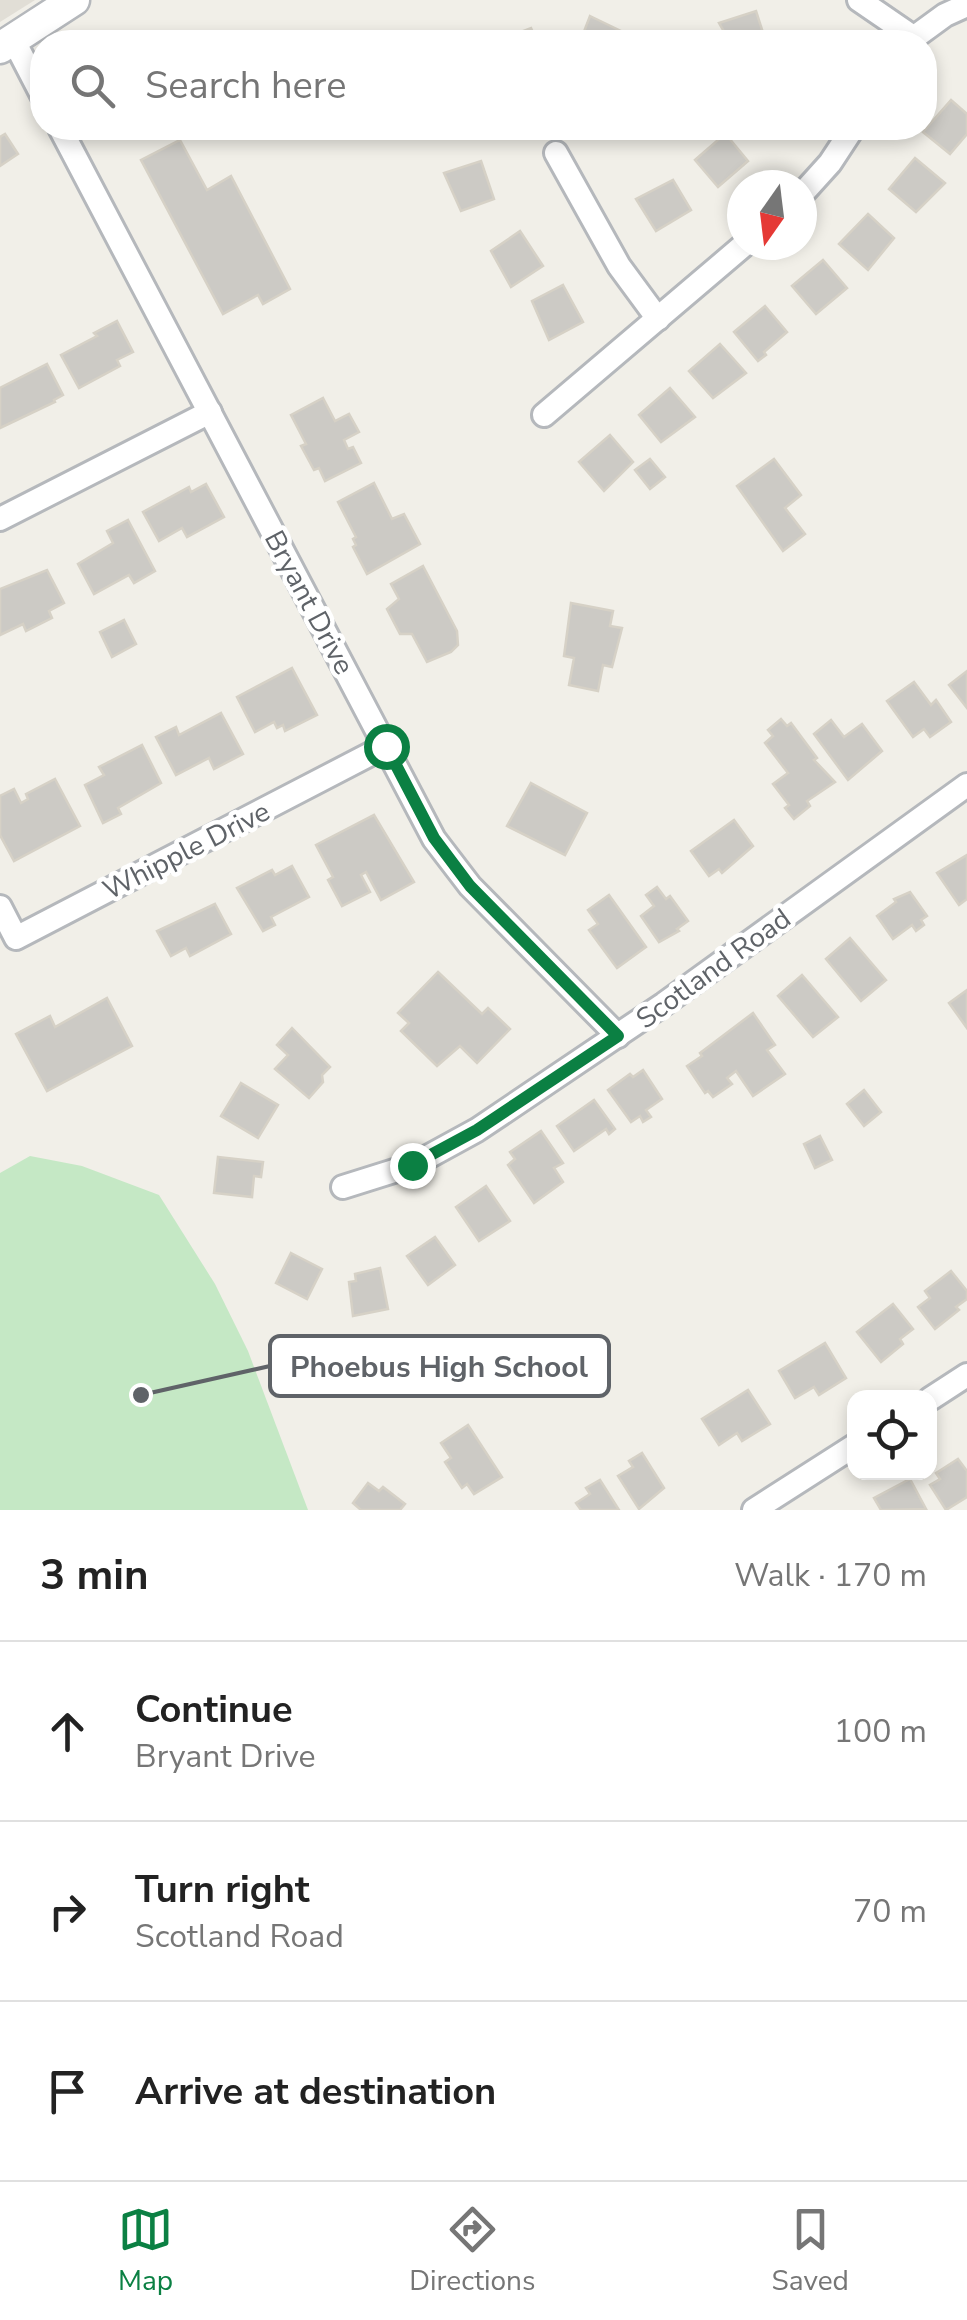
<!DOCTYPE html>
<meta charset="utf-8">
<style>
:root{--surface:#fff;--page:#f2f2f2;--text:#222;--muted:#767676;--line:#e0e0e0;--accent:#0b8043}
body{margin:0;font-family:"Nunito Sans",sans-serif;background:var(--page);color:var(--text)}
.controls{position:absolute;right:30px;bottom:30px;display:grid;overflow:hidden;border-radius:20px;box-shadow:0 5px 15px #0003}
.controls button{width:90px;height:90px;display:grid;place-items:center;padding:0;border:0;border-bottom:2px solid var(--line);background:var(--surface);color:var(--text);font:50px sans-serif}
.compass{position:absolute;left:727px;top:170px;width:90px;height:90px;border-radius:50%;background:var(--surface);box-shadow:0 5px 15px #0003;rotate:194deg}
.stop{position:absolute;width:30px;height:30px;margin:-22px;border:8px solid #0b8043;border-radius:50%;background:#fff}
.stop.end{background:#0b8043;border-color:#fff;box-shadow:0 2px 10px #0008}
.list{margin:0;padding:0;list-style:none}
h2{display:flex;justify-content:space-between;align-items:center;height:130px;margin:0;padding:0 40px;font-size:42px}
h2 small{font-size:32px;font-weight:400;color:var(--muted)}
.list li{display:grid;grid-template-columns:65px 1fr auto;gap:30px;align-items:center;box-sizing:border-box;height:180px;padding:0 40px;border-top:2px solid var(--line)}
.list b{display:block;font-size:38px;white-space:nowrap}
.list p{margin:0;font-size:32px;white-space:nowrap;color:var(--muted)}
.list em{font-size:32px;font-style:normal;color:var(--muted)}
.icon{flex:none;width:55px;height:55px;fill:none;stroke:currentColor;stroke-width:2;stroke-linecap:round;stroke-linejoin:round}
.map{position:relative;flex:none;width:967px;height:1510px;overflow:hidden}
.search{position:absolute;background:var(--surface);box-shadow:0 5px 15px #0003;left:30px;right:30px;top:30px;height:110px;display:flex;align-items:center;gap:25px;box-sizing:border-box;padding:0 35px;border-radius:40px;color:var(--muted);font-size:38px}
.sheet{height:670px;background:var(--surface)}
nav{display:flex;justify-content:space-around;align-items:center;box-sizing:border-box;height:140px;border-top:2px solid var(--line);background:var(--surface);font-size:28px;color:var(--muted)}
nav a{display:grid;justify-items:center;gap:5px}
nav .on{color:var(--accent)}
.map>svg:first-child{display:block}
.education{fill:#e1ded6}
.green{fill:#c5e8c5}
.building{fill:#cccac5;stroke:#d6d1c6;stroke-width:2.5}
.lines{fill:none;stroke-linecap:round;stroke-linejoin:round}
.minor-casing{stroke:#b5b8bc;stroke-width:28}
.tertiary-casing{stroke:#b5b8bc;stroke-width:35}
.minor{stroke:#fff;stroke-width:22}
.tertiary{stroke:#fff;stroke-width:30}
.route{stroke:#0b8043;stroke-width:12}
.labels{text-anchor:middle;stroke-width:9;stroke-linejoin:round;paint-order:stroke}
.street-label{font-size:28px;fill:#5f6368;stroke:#fff}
.leader{fill:none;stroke:#5f6368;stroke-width:4}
.callout-dot{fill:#5f6368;stroke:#fff;stroke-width:4}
.callout{fill:#fff;stroke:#5f6368;stroke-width:4}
.callout-label{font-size:30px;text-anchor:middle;font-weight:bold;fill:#5f6368}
</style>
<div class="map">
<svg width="967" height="1510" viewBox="0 0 967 1510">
<rect width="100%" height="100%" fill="#f1efe8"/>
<path class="education" d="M 0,0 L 35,0 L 0,22 Z"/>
<path class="green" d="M 30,1156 L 82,1166 L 159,1195 L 215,1284 L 248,1351 L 308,1510 L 0,1510 L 0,1173 Z"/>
<g class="building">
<path d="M 756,11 L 766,42 L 730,42 L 719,23 Z"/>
<path d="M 590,16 L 623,32 L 619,40 L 624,42 L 580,42 Z"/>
<path d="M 531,28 L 537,42 L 492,42 L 490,39 L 500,35 L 502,39 Z"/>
<path d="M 951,100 L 967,114 L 967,134 L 950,154 L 923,132 Z"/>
<path d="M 724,132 L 748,161 L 718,187 L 695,160 L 718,140 L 716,138 Z"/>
<path d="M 5,134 L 18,154 L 0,166 L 0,137 Z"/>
<path d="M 180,140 L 207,190 L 231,176 L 290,289 L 263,304 L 258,295 L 223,314 L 141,160 Z"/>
<path d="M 915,158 L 945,183 L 916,212 L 889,189 Z"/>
<path d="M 481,161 L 494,199 L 461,211 L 444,173 Z"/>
<path d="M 673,180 L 691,210 L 656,231 L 636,199 Z"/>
<path d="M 868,214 L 894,238 L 868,270 L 839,244 Z"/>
<path d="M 520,231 L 543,266 L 511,287 L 491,251 Z"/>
<path d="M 823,260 L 847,288 L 816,314 L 792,286 Z"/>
<path d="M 563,285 L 583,322 L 549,340 L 532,301 Z"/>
<path d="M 765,306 L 787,332 L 764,352 L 766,355 L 758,361 L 734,332 Z"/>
<path d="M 117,321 L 133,352 L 117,360 L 120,366 L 79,388 L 61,355 L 97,336 L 94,333 Z"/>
<path d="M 720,344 L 746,373 L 713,398 L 689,371 Z"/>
<path d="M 47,364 L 63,395 L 54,400 L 55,402 L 0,428 L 0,388 Z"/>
<path d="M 670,388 L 695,417 L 661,442 L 639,415 Z"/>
<path d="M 323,398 L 335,421 L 349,414 L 359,432 L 344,440 L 348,449 L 353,447 L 361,463 L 325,481 L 319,468 L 314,470 L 301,446 L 306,444 L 291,415 Z"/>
<path d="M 610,435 L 633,462 L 604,491 L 579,462 Z"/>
<path d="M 650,459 L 665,477 L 650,489 L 635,470 Z"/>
<path d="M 774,459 L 801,495 L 785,508 L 805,534 L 783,551 L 737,486 Z"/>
<path d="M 374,483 L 392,519 L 404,514 L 420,544 L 367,574 L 353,547 L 356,545 L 353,539 L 356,537 L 338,502 Z"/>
<path d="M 206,484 L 224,517 L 187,537 L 182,528 L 159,541 L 143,512 L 189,487 L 191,492 Z"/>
<path d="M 128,520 L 155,571 L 134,583 L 129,575 L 94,594 L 78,564 L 113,543 L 107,531 Z"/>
<path d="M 423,566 L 457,631 L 458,645 L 451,652 L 427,662 L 412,634 L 400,634 L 387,609 L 399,599 L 391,584 Z"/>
<path d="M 47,570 L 64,603 L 49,611 L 52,618 L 26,631 L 23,624 L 0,635 L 0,589 Z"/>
<path d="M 571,603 L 613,611 L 610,626 L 622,628 L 612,667 L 603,665 L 598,691 L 569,685 L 574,658 L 564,656 Z"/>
<path d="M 124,620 L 136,644 L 112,657 L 100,632 Z"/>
<path d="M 292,668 L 317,715 L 285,731 L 283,725 L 277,728 L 274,722 L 255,732 L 237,697 Z"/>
<path d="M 967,671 L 967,708 L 949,685 Z"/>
<path d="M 914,682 L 931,705 L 936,700 L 951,722 L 930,737 L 924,729 L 913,737 L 887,701 Z"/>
<path d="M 221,713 L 243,754 L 214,769 L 209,758 L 176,775 L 156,737 L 176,727 L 179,735 Z"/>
<path d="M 781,719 L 787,726 L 791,723 L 817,758 L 814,760 L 835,782 L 807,801 L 810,806 L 794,819 L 785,808 L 789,805 L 773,784 L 788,773 L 765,743 L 773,736 L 768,730 Z"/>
<path d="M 831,720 L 844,737 L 862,724 L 882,751 L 848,780 L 814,734 Z"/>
<path d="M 142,745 L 161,783 L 118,808 L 121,814 L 103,823 L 85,785 L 104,775 L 99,767 Z"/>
<path d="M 55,779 L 80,826 L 14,861 L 0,835 L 0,796 L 14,789 L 21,803 L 28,799 L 26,794 Z"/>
<path d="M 531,783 L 587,813 L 565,855 L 507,826 Z"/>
<path d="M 374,815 L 414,882 L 381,900 L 366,872 L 361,875 L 370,892 L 342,906 L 328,880 L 333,877 L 316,845 Z"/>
<path d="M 734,820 L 753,846 L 722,873 L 719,869 L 709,876 L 691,851 Z"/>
<path d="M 967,855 L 967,899 L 959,905 L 937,873 Z"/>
<path d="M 292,866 L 309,897 L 271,917 L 275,925 L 263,931 L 237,888 L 272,870 L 275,875 Z"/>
<path d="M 657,887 L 666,899 L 670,896 L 688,921 L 677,929 L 679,931 L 659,942 L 641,916 L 654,906 L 646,895 Z"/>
<path d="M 910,892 L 927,916 L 921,920 L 924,925 L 916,931 L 912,925 L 893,939 L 877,916 L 896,902 L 894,899 Z"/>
<path d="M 609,895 L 646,947 L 617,968 L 589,930 L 598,924 L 588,910 Z"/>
<path d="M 215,904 L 231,934 L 190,956 L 186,948 L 171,956 L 157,931 Z"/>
<path d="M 850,938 L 886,980 L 861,1001 L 826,959 Z"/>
<path d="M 438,972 L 482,1014 L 488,1008 L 510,1029 L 477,1063 L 460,1046 L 437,1066 L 401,1031 L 409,1023 L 398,1013 Z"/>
<path d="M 802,975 L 838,1017 L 813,1037 L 778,996 Z"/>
<path d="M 967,990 L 967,1028 L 949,1003 Z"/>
<path d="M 107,998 L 132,1046 L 47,1091 L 16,1034 L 50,1016 L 55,1027 Z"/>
<path d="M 753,1013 L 775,1045 L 767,1050 L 785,1074 L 753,1096 L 736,1071 L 727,1078 L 732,1084 L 713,1097 L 708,1091 L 705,1093 L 687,1066 L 702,1056 L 700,1053 Z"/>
<path d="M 292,1028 L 330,1067 L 322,1075 L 323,1082 L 309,1098 L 275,1069 L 288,1055 L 277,1045 Z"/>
<path d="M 643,1070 L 662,1099 L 646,1110 L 651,1117 L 643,1122 L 640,1116 L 631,1122 L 608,1090 L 630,1074 L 633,1077 Z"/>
<path d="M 241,1083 L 278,1105 L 258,1138 L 221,1116 Z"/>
<path d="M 864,1090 L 881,1112 L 864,1126 L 847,1104 Z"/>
<path d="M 594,1100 L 615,1129 L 609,1134 L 606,1129 L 574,1151 L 557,1126 Z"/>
<path d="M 541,1131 L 563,1163 L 554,1168 L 563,1182 L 534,1203 L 508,1165 L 515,1159 L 510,1152 Z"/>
<path d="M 820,1136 L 832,1160 L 815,1168 L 804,1144 Z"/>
<path d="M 218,1157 L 263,1162 L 261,1177 L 254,1176 L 252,1197 L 214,1193 Z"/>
<path d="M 486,1186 L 510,1221 L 479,1241 L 456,1207 Z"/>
<path d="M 435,1237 L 455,1265 L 428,1285 L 407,1256 Z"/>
<path d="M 291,1253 L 322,1269 L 307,1299 L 276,1283 Z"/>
<path d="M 380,1268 L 388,1309 L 353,1316 L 349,1282 L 356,1281 L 355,1274 Z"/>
<path d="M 951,1271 L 967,1291 L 967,1299 L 956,1307 L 959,1310 L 935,1329 L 918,1307 L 930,1298 L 925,1291 Z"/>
<path d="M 893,1304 L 913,1329 L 900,1339 L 903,1344 L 881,1362 L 857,1332 Z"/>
<path d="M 825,1343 L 846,1378 L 819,1395 L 814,1387 L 795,1398 L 779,1371 Z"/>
<path d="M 748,1390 L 770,1424 L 742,1441 L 737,1433 L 719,1445 L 702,1419 Z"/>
<path d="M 468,1425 L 502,1477 L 474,1494 L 467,1484 L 462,1488 L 445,1462 L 451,1458 L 441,1443 Z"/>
<path d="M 642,1453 L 664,1488 L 639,1509 L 618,1476 L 633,1467 L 629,1461 Z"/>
<path d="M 958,1459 L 967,1471 L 967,1497 L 946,1510 L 930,1485 L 940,1479 L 936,1473 Z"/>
<path d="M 910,1479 L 926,1509 L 881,1510 L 874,1498 Z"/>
<path d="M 600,1480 L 619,1510 L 581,1510 L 576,1503 L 590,1494 L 586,1488 Z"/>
<path d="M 368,1483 L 379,1491 L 383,1487 L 405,1504 L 400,1510 L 361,1510 L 353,1503 Z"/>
</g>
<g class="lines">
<g class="minor-casing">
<g id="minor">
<path d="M 859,0 L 913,37"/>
<path d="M 13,39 L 42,95"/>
<path d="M 908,42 L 945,15 L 967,5"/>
<path d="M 60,128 L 434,839 L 470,886 L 618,1036"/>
<path d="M 556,153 L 619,266 L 658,319"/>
<path d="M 802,194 L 830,163 L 853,128"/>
<path d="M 544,415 L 744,245"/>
<path d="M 0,519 L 210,412"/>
<path d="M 0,907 L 16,938 L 386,746"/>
<path d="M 343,1187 L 413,1165 L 477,1130 L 664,1004 L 967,785"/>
<path d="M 930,1399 L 967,1375"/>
<path d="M 754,1510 L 854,1446"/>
</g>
</g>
<g class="tertiary-casing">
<path id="tertiary" d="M 0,48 L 74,0"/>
</g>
<use href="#minor" class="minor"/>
<use href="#tertiary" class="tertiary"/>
</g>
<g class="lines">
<path class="route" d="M 386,746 L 434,838 L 470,886 L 618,1036 L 477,1130 L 412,1165"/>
</g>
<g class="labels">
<g class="street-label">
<text transform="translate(310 602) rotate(62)" y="10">Bryant Drive</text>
<text transform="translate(186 850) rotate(-27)" y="10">Whipple Drive</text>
<text transform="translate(713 968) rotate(-36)" y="10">Scotland Road</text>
</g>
</g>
<path class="leader" d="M141 1395L270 1366"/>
<circle class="callout-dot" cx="141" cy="1395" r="10"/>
<rect class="callout" x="270" y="1336" width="339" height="60" rx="10"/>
<g class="callout-label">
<text x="439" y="1377">Phoebus High School</text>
</g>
</svg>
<div class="controls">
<button><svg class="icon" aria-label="locate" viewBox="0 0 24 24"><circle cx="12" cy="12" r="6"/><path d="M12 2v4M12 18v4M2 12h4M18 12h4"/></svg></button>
</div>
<svg class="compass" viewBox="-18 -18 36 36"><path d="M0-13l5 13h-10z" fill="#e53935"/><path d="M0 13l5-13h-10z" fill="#767676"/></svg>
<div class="stop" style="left:386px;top:746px"></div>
<div class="stop end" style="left:412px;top:1165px"></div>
<div class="search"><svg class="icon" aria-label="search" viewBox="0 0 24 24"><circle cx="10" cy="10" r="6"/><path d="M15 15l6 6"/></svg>Search here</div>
</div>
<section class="sheet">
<h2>3 min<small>Walk · 170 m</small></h2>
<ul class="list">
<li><svg class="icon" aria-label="ahead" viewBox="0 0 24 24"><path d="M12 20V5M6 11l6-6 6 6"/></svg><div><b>Continue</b><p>Bryant Drive</p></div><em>100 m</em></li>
<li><svg class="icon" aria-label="right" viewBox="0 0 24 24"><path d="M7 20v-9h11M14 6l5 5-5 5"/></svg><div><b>Turn right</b><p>Scotland Road</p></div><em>70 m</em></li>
<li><svg class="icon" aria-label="arrive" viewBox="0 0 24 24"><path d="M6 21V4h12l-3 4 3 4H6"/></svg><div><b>Arrive at destination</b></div></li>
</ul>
</section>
<nav>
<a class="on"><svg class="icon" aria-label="map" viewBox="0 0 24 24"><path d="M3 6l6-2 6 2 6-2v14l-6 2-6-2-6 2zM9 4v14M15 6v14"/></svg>Map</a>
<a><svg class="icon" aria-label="directions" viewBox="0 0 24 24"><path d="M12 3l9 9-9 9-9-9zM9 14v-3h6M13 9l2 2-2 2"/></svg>Directions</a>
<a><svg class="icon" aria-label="saved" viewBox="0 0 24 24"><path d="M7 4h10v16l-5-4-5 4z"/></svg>Saved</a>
</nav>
